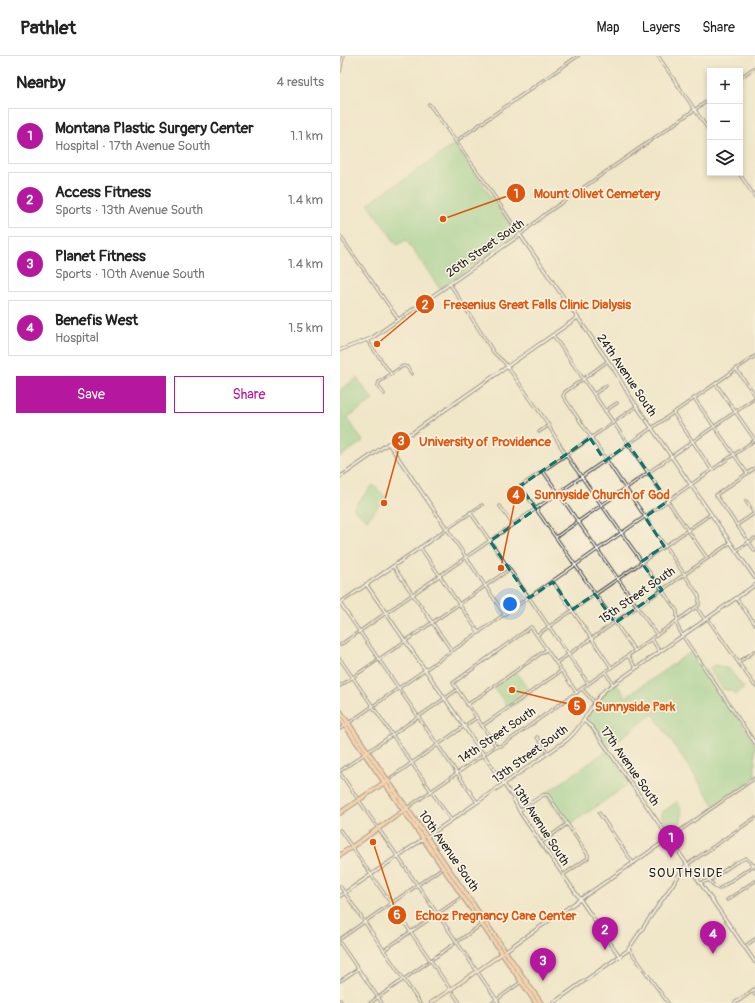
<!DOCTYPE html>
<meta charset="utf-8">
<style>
:root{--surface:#fff;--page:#f2f2f2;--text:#222;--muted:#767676;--line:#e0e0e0;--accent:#b5179e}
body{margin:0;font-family:Pangolin,sans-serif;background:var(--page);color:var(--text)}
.controls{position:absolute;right:12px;top:12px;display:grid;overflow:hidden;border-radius:0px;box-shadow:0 2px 6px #0003}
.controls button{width:36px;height:36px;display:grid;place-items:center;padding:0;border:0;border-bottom:1px solid var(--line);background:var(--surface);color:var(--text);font:20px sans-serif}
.you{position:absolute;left:170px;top:548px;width:14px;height:14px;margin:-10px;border:3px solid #fff;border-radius:50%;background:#1a73e8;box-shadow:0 0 0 6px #1a73e833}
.badge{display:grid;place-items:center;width:26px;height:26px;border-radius:50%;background:var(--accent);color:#fff;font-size:13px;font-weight:700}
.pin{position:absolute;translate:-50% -33px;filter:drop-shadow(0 1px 2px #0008)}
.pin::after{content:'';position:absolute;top:21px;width:14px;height:12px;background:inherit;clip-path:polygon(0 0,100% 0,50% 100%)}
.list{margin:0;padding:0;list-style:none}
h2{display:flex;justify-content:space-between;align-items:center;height:52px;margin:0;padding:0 16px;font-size:17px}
h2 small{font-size:13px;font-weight:400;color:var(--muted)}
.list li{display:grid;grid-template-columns:26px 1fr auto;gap:12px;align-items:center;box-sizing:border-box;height:56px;margin:0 8px 8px;padding:0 8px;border:1px solid var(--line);border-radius:0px}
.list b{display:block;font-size:15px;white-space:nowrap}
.list p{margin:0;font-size:13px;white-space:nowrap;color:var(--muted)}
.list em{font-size:13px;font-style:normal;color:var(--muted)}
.actions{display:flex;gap:8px;padding:12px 16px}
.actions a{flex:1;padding:9px 0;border:1px solid var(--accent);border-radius:0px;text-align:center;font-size:14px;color:var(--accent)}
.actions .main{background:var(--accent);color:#fff}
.icon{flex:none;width:22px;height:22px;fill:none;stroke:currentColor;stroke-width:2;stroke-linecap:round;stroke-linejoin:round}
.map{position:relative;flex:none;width:415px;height:947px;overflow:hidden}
header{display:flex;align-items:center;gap:24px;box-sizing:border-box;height:56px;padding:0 20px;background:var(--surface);border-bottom:1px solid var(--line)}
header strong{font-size:19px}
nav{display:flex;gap:22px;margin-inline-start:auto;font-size:14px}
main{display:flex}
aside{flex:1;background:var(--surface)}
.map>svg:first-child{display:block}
.green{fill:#88cc85;stroke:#527450}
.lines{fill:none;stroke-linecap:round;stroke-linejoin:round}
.minor-casing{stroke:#3c3a36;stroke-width:3.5}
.tertiary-casing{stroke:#3c3a36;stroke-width:4}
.secondary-casing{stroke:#3c3a36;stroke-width:4.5}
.primary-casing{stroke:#3c3a36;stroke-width:5.5}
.trunk-casing{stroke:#3c3a36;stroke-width:5.5}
.minor{stroke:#fff;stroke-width:1.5}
.tertiary{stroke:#fff;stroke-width:2}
.secondary{stroke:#fde4d1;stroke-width:2.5}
.primary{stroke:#fbbb8d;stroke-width:3.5}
.trunk{stroke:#fbbb8d;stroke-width:3.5}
.marked{fill:none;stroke:#0f766e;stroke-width:3;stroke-dasharray:8 5;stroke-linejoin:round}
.labels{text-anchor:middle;stroke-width:3;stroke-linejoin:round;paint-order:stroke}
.street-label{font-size:12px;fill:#1c1c1c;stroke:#fcf5e5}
.neighbourhood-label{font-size:13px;letter-spacing:1px;fill:#1c1c1c;stroke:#fcf5e5}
.leader{fill:none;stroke:#de560d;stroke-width:1.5}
.callout-dot{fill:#de560d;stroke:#fcf5e5;stroke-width:1.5}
.mark-label{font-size:12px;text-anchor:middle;font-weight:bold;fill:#fff}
.callout-label{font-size:13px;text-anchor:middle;font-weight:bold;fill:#de560d;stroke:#fcf5e5;stroke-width:3;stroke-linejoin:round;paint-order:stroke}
</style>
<header>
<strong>Pathlet</strong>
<nav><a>Map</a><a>Layers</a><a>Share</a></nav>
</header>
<main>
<aside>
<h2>Nearby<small>4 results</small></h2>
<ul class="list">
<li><span class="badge">1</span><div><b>Montana Plastic Surgery Center</b><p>Hospital · 17th Avenue South</p></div><em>1.1 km</em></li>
<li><span class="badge">2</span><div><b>Access Fitness</b><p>Sports · 13th Avenue South</p></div><em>1.4 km</em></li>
<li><span class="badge">3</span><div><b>Planet Fitness</b><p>Sports · 10th Avenue South</p></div><em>1.4 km</em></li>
<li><span class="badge">4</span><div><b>Benefis West</b><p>Hospital</p></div><em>1.5 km</em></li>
</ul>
<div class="actions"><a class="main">Save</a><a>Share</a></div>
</aside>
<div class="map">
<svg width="415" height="947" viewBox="0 0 415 947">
<rect width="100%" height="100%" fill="#fcf5e5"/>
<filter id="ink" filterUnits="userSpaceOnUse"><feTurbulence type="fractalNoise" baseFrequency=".025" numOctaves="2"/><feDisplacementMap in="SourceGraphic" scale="8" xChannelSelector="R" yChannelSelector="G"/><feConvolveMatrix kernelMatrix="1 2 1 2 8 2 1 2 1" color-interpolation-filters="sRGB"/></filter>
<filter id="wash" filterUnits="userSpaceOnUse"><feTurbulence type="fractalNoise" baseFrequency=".012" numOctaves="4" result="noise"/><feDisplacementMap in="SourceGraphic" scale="16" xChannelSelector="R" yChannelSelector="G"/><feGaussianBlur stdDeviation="0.9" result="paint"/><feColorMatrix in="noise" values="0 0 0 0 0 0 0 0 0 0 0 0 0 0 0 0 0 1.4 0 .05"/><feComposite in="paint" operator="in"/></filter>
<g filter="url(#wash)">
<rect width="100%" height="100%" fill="#f0e6c8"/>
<g class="green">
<path d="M 115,88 L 177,178 L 100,233 L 66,184 L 57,189 L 28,148 Z"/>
<path d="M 17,322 L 33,344 L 7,362 L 23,385 L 0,401 L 0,334 Z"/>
<path d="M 33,429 L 46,441 L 27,464 L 13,452 Z"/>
<path d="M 352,595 L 415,687 L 415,722 L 375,750 L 313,658 L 266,693 L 252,671 L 244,665 L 259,640 L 275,626 L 286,641 Z"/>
<path d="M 375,609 L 389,613 L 404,632 L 395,639 L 392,635 L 383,633 L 369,613 Z"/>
<path d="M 175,615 L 191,637 L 169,652 L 153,631 Z"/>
<path d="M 268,694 L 290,727 L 228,770 L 205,738 Z"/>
<path d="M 337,746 C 345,757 343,769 331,776 L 320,758 Z"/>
</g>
</g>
<g filter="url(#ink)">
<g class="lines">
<g class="minor-casing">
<g id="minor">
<path d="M 318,0 L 370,76"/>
<path d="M 0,16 L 3,0"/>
<path d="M 400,22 L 415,11"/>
<path d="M 89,48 L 142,122 L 180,179 L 204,159 L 370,43"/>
<path d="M 116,85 L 238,0"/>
<path d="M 399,117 L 415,141"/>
<path d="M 0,180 L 59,264"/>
<path d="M 110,228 L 154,297 L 164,306 L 204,362 L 226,399 L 337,555 L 337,569 L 342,579 L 415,687"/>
<path d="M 213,279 L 367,502"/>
<path d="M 27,284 L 51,318"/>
<path d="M 396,313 L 415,339"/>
<path d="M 44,338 L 38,330 L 39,326 L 63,310 L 67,311 L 72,318"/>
<path d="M 254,338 L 266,330"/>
<path d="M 354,342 L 407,417"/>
<path d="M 265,355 L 277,347"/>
<path d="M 334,358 L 372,414"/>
<path d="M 199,376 L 209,369"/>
<path d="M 415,412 L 376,439 L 415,495"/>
<path d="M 203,415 L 317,579"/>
<path d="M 180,430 L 295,595"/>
<path d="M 172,436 L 297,350"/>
<path d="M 406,445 L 414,457"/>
<path d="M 142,449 L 107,473 L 165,559"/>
<path d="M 160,450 L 173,469"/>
<path d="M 130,456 L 248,627"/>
<path d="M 397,469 L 415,457"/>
<path d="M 216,481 L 415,342"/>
<path d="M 80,491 L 139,577"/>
<path d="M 396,495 L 415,482"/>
<path d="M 53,510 L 112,595"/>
<path d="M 213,526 L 271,611"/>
<path d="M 396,542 L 415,568"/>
<path d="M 0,547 L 137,746"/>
<path d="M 357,552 L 365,564"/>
<path d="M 368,563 L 415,630"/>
<path d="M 197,579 L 371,458"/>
<path d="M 312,583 L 319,595"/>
<path d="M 0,589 L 415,300"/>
<path d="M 288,600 L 296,612"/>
<path d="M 0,603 L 111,764"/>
<path d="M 399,606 L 415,595"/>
<path d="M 216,607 L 390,487"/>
<path d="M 265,616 L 273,628"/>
<path d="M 0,630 L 170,513"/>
<path d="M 242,633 L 254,646"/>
<path d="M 127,649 L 206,594"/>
<path d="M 142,670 L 221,615"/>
<path d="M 0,673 L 415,384 L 376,328"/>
<path d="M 197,681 L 208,697"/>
<path d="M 156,690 L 113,627 L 191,571 L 237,637"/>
<path d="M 0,715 L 117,634"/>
<path d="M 0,717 L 159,947"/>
<path d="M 49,723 L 136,662"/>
<path d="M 67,752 L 156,690 L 161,690 L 359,549 L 359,540 L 223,340 L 225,336 L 268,305"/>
<path d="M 180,754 L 203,739 L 208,739 L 248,799 L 248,802 L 223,819"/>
<path d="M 259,757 L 293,807"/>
<path d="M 0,774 L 120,947"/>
<path d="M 328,783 L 415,722"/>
<path d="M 201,787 L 227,768"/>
<path d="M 348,808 L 415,762"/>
<path d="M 369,824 L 375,831 L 379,833 L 414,809"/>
<path d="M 361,827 L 372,823 L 395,807 L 406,802 L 415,811"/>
<path d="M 0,830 L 80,947"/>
<path d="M 387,844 L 415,825"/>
<path d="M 0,883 L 102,812"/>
<path d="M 0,887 L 42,947"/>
<path d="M 404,891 L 415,883"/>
<path d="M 289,893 L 328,947"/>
<path d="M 44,894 L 122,841"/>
<path d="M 0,925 L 18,913"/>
<path d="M 413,935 L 415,939"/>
<path d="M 0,944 L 2,947"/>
<path d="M 30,947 L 141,869"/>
<path d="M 152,947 L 181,926"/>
</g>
</g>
<g class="tertiary-casing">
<g id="tertiary">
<path d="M 0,294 L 32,282 L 180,179 L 275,315 L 289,339 L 415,522"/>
<path d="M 0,421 L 59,380 L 72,377 L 237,262"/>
<path d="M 26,528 L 172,740 L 181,758 L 280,901"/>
<path d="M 0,547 L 107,473 L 48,387"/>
<path d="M 244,665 L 252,671 L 415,906"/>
<path d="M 87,781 L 227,684 C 244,670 250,649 265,634 L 415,529"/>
<path d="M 0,840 L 83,783"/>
<path d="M 165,895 L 328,783"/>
<path d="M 213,947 L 287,895 L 346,809"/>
<path d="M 395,947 L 415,933"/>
</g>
</g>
<g class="secondary-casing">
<path id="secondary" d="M 91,947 L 163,897"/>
</g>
<g class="primary-casing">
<g id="primary">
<path d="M 0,757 L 48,724"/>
<path d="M 0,799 L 65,754"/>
</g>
</g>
<g class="trunk-casing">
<g id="trunk">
<path d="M 0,655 L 201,947"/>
<path d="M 0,662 L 196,947"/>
</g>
</g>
<use href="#minor" class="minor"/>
<use href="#tertiary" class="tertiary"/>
<use href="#secondary" class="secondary"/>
<use href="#primary" class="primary"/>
<use href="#trunk" class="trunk"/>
</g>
</g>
<path d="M0 0H415V947H0ZM 250,382 L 265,405 L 288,388 L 328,445 L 305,461 L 324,490 L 301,506 L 322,534 L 275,567 L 255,538 L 232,554 L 213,526 L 189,542 L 150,485 L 196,453 L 180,430 Z" fill="#f0e6c8" fill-opacity=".55" fill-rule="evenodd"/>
<path class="marked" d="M 250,382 L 265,405 L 288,388 L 328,445 L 305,461 L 324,490 L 301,506 L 322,534 L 275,567 L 255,538 L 232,554 L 213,526 L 189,542 L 150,485 L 196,453 L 180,430 Z"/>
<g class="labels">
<g class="street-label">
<text transform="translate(145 192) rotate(-35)" y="4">26th Street South</text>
<text transform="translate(287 319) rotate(56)" y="4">24th Avenue South</text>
<text transform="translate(297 539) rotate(-35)" y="4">15th Street South</text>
<text transform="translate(157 679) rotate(-34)" y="4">14th Street South</text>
<text transform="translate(190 698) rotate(-36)" y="4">13th Street South</text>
<text transform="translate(290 710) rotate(55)" y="4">17th Avenue South</text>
<text transform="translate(201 769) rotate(57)" y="4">13th Avenue South</text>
<text transform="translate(109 795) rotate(55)" y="4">10th Avenue South</text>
</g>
<g class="neighbourhood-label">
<text x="346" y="821">SOUTHSIDE</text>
</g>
</g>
<path class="leader" d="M103 163L176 137M37 288L85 248M44 447L61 385M161 512L176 439M172 634L237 650M33 786L57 859"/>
<g class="callout-dot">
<circle cx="103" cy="163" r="4"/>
<circle cx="37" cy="288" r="4"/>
<circle cx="44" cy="447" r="4"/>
<circle cx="161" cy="512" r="4"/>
<circle cx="172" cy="634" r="4"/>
<circle cx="33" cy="786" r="4"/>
<circle cx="176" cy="137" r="10"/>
<circle cx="85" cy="248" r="10"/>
<circle cx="61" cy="385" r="10"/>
<circle cx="176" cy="439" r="10"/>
<circle cx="237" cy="650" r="10"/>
<circle cx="57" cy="859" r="10"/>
</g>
<g class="mark-label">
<text x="176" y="142">1</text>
<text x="85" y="253">2</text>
<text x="61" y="389">3</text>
<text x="176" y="443">4</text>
<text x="237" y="654">5</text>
<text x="57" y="863">6</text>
</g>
<g class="callout-label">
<text x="257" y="142">Mount Olivet Cemetery</text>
<text x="197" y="253">Fresenius Great Falls Clinic Dialysis</text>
<text x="145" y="390">University of Providence</text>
<text x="262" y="443">Sunnyside Church of God</text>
<text x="295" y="655">Sunnyside Park</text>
<text x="156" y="864">Echoz Pregnancy Care Center</text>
</g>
</svg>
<div class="controls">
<button>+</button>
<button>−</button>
<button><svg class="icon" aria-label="layers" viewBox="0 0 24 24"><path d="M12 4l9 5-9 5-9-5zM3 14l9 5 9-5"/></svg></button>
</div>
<div class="you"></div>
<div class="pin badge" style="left:331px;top:802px">1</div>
<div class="pin badge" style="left:265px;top:894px">2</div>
<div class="pin badge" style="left:203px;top:925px">3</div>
<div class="pin badge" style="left:373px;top:898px">4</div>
</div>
</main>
